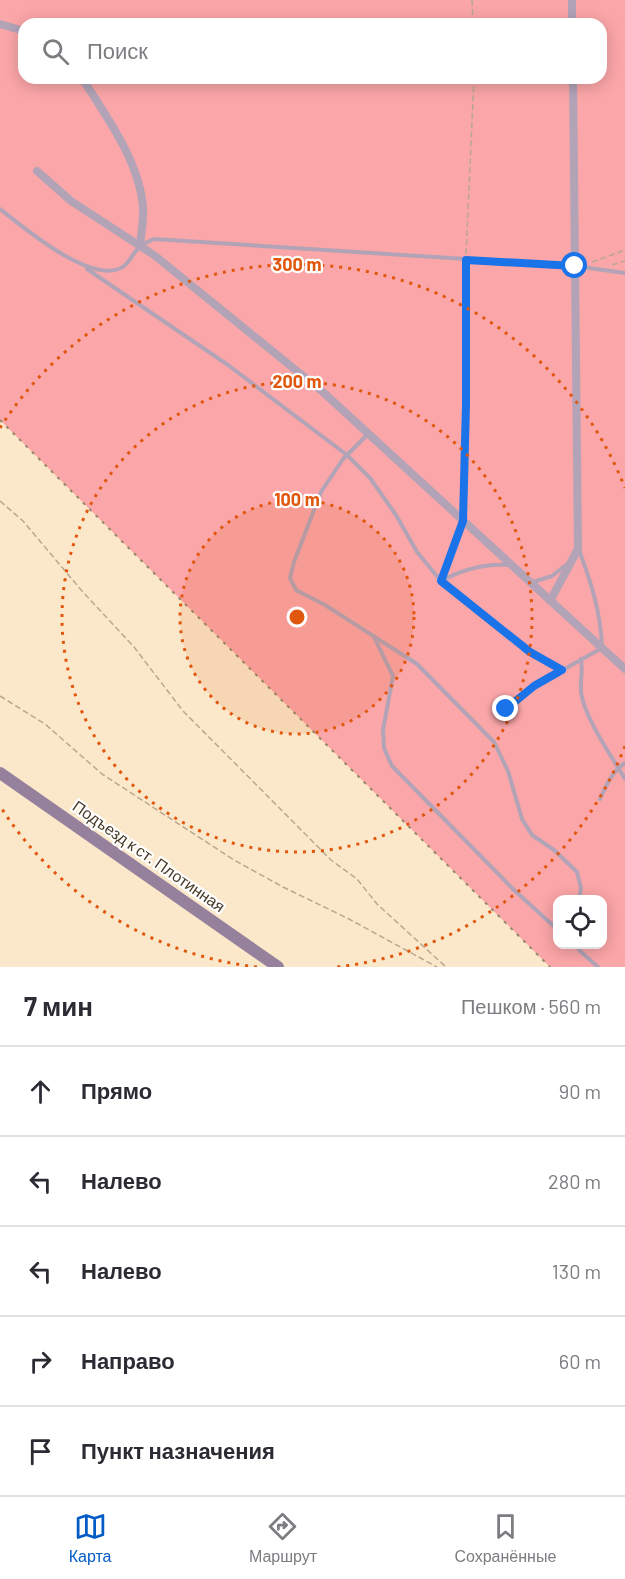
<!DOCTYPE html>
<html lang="ru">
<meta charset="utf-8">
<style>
:root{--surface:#fff;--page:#f2f2f3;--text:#2b2b33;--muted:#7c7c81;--line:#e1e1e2;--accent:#035bc5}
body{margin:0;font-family:Barlow,sans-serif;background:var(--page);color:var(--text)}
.controls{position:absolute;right:18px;bottom:18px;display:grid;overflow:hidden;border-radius:12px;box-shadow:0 3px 15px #0003}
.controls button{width:54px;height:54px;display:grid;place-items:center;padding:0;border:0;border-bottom:2px solid var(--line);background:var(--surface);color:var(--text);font:30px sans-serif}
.stop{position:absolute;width:18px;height:18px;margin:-14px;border:4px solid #1a73e8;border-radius:50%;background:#fff}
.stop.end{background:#1a73e8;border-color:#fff;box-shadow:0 2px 6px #0008}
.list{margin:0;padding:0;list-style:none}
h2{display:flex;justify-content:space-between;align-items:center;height:78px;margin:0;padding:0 24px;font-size:26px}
h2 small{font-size:20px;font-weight:400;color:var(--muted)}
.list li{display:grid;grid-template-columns:39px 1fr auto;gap:18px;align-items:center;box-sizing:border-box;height:90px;padding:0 24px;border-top:2px solid var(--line)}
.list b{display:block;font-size:22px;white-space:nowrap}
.list em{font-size:20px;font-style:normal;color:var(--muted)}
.icon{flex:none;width:33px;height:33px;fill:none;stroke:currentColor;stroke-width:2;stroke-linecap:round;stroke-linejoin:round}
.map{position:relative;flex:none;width:625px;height:967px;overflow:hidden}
.search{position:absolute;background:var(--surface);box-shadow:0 3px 15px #0003;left:18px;right:18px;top:18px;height:66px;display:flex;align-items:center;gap:15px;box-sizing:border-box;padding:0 21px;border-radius:18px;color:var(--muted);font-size:22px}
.sheet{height:528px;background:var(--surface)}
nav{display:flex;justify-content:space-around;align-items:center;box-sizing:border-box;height:84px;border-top:2px solid var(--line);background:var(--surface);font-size:16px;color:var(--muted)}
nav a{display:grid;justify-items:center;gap:3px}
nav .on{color:var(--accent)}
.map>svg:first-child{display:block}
.green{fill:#fba6a8;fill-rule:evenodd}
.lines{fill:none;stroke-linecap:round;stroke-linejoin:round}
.path{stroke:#b9a88f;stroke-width:1.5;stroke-dasharray:6 3;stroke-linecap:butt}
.lane{stroke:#b2a3b7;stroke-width:4}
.street{stroke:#b2a3b7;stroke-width:8}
.secondary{stroke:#96819d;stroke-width:12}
.rail{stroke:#95856d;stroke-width:2;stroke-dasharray:3 6;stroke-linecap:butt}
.route{stroke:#1a73e8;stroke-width:8}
.ring{fill:none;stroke:#e0570d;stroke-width:3;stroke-dasharray:3 6}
.labels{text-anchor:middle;stroke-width:4.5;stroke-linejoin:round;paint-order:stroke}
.street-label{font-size:16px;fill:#473a26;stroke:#fff}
.centre{fill:#e0570d;stroke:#fff;stroke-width:3}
.ring-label{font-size:18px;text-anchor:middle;font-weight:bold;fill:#e0570d;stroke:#fff;stroke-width:4.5;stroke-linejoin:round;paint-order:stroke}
</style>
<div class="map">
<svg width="625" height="967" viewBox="0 0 625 967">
<rect width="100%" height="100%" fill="#fbe8cb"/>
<path class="green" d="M 0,0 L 625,0 L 625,967 L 550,967 L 0,420 ZM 24,24 L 601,24 L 601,78 L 24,78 ZM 558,900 L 602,900 L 602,945 L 558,945 Z"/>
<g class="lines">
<g class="path">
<path d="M 472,0 L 473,24"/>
<path d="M 466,254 L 474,78"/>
<path d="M 592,262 L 625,250"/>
<path d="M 612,265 L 625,261"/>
<path d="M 0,501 L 23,521 L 82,591 L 134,647 L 183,711 L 331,860 L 357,879 L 377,904 L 446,967"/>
<path d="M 463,509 L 466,404 L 466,265"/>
<path d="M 0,696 L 45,724 L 102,774 L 234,860 L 283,887 L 349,919 L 437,967"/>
</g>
<g class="lane">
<path d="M 0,209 C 23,227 94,288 124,266 C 131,261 134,250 142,245 C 145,243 150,241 154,239 L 575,266 L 625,273"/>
<path d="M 87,269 L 228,365 L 347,455 L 370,478 L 396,515 L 417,552 L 441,581 L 530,652 L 562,670"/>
<path d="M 368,434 L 343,459 L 321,492 L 294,562 L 290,578 L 296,590 L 325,605 L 417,664 L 494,742 L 508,771 L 522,819 L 532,835 L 554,850 L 577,872 L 581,888 L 579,900"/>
<path d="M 462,521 L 441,581 C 463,569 484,563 510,565"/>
<path d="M 533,582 L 552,576 L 566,565"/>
<path d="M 374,637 L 393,676 L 383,730 L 384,748 L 392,766 L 514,890 L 558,930"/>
<path d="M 581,659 C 583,671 580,681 581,692 C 584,717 612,757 625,779"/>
<path d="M 506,709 L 534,686 L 602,648 C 601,613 591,582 579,550"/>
<path d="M 600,799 C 606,786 612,771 625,763"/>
<path d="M 577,945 L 580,951 L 598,967"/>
</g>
<g class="street">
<path d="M 572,0 L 572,24"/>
<path d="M 0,24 L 24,31"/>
<path d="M 82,78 C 106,116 140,162 143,208 C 144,220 141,234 140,246"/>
<path d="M 37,171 L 71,201 L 154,255 L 324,393 L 625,669"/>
<path d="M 550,601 L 578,549 L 573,78"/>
</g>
<path class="secondary" d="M 0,773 L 278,967"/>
<path class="rail" d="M 0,420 L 550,967"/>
</g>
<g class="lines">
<path class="route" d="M 506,709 L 534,686 L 562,670 L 530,652 L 441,581 L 463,521 L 466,404 L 466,260 L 575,266"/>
</g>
<circle cx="297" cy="617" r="117" fill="#e0570d" fill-opacity=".12"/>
<g class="ring">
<circle cx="297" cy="617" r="117"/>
<circle cx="297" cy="617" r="235"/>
<path d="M625 746A352 352 0 0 1 337 967M257 967A352 352 0 0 1 0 806M0 428A352 352 0 0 1 625 488"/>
</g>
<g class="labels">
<g class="street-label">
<text transform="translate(149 856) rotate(35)" y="6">Подъезд к ст. Плотинная</text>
</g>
</g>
<circle cx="297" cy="617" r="9" class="centre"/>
<g class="ring-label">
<text x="297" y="271">300 m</text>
<text x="297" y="388">200 m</text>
<text x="297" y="506">100 m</text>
</g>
</svg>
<div class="controls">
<button><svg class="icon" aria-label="locate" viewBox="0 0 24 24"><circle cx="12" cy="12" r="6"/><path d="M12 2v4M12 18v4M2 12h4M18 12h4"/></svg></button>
</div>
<div class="stop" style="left:575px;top:266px"></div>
<div class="stop end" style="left:506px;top:709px"></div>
<div class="search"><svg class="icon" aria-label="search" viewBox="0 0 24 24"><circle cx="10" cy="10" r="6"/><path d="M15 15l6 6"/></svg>Поиск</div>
</div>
<section class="sheet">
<h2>7 мин<small>Пешком · 560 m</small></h2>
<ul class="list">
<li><svg class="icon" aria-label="ahead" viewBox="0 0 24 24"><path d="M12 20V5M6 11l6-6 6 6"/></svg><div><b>Прямо</b></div><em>90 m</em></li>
<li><svg class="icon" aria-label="left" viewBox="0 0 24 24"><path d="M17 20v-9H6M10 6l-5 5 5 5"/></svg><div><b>Налево</b></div><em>280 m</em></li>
<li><svg class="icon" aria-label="left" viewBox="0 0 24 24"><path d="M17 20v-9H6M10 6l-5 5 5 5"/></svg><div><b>Налево</b></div><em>130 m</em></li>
<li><svg class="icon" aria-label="right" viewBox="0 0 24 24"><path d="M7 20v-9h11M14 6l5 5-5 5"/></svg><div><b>Направо</b></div><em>60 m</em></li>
<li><svg class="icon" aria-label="arrive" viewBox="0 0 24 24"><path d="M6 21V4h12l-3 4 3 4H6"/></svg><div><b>Пункт назначения</b></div></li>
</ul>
</section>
<nav>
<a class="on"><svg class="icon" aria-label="map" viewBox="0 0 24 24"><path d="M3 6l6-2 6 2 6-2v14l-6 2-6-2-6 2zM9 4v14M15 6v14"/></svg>Карта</a>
<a><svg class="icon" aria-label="directions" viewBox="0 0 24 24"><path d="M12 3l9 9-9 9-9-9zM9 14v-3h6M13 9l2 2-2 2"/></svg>Маршрут</a>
<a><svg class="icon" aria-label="saved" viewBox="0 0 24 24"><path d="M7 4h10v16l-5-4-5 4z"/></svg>Сохранённые</a>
</nav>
